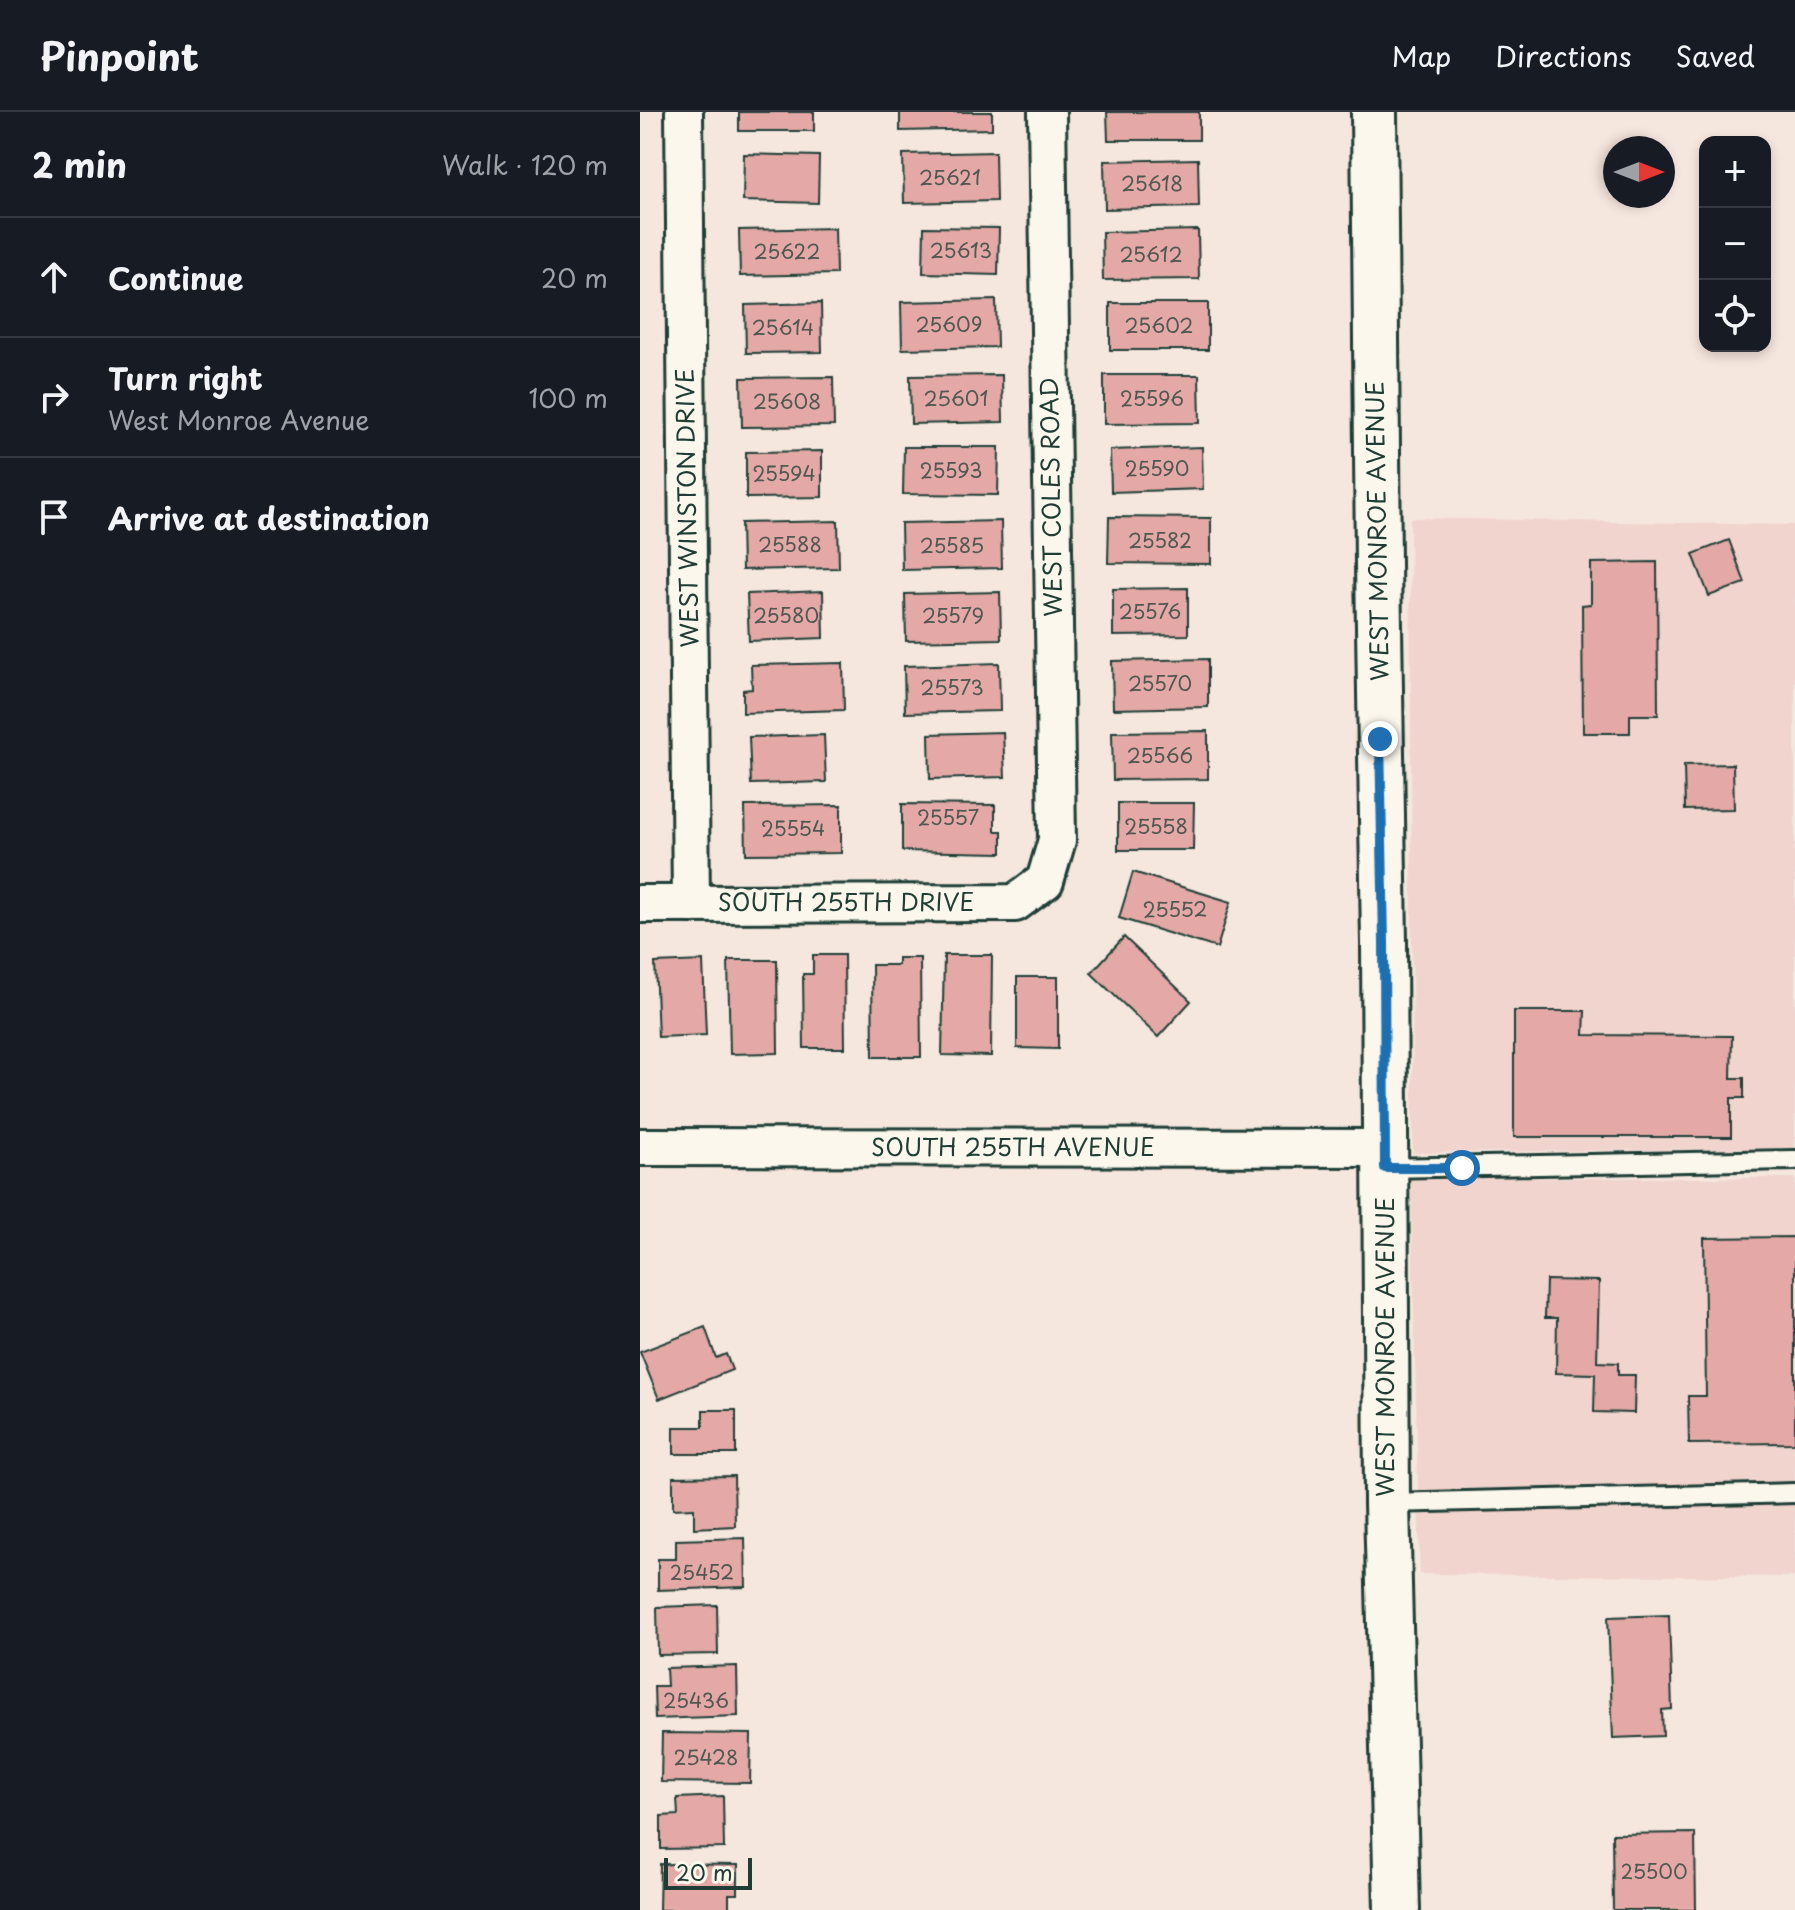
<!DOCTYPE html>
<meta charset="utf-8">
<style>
:root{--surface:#171b24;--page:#242831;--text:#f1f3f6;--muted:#9ea1a6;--line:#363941}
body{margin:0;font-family:"Playpen Sans",sans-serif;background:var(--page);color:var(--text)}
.controls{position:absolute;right:24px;top:24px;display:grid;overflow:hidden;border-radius:16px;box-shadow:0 4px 12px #0003}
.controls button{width:72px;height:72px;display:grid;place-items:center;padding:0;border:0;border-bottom:2px solid var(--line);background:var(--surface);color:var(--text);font:40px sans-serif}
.compass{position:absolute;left:963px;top:24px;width:72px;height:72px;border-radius:50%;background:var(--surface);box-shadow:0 4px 12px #0003;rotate:90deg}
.scale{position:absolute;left:24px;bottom:20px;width:88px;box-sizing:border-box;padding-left:8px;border:4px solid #1f3d34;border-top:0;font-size:22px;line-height:28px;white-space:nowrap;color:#1f3d34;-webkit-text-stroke:6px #fbf7ec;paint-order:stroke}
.stop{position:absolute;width:24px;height:24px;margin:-18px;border:6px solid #1f6fb2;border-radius:50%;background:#fff}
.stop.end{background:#1f6fb2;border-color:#fff;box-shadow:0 2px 8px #0008}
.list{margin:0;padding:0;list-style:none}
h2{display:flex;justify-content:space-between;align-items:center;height:104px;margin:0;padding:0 32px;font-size:34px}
h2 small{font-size:26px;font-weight:400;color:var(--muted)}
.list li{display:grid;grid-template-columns:52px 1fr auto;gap:24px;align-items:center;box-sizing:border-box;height:120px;padding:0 32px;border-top:2px solid var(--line)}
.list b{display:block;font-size:30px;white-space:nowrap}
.list p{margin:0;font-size:26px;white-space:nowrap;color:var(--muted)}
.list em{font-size:26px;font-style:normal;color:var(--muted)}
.icon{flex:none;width:44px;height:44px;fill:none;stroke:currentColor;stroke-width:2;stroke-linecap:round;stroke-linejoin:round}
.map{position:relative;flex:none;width:1155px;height:1798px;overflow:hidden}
header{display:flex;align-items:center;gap:48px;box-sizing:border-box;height:112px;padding:0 40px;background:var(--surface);border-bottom:2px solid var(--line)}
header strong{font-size:38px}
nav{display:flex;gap:44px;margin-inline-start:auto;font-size:28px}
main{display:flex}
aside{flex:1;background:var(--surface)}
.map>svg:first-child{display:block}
.built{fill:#f1d4ce}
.building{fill:#e4a9a7;stroke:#1f3d34;stroke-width:2}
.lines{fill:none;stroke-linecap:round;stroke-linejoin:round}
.lane-casing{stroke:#1f3d34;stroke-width:24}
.street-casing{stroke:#1f3d34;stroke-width:42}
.primary-casing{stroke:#1f3d34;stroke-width:50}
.lane{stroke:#fbf7ec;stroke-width:18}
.street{stroke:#fbf7ec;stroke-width:36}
.primary{stroke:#fbf7ec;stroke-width:44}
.route{stroke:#1f6fb2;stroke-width:10}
.labels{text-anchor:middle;stroke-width:7;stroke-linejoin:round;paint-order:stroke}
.number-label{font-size:20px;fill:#505851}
.street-label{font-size:24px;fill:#1f3d34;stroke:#fbf7ec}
</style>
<header>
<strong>Pinpoint</strong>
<nav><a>Map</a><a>Directions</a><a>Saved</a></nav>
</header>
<main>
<aside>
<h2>2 min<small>Walk · 120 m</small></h2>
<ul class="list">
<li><svg class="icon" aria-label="ahead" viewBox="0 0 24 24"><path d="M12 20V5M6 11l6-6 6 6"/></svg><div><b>Continue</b></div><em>20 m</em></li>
<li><svg class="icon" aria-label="right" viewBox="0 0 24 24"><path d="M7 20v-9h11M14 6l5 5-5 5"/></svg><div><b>Turn right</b><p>West Monroe Avenue</p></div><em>100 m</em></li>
<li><svg class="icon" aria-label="arrive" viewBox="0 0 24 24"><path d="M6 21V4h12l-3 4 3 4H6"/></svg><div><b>Arrive at destination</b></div></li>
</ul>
</aside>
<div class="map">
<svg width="1155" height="1798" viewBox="0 0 1155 1798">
<rect width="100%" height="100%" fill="#f6e7de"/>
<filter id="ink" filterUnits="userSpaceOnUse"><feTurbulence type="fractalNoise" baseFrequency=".0125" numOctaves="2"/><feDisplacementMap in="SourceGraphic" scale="16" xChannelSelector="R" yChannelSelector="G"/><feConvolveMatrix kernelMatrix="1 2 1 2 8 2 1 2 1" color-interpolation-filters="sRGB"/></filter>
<g filter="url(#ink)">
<g class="built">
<path d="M 770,406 L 1155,413 L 1155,1036 L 773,1041 Z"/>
<path d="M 771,1066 L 1155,1066 L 1155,1465 L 780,1462 Z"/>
</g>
<g class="building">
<rect x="99" y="0" width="75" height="19"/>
<path d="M 260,0 L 352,0 L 352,17 L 260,19 Z"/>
<path d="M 467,0 L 559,0 L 559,28 L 468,28 Z"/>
<path d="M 355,40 L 356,89 L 264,91 L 263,42 Z"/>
<path d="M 104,42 L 179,44 L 178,91 L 103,89 Z"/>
<path d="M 558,47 L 559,95 L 465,97 L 464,49 Z"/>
<path d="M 284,115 L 359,116 L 358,163 L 283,161 Z"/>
<path d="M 195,116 L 196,162 L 100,164 L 99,118 Z"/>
<path d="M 558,118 L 559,167 L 463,168 L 462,120 Z"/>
<path d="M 356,188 L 357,235 L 262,237 L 261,190 Z"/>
<path d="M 181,191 L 182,240 L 106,241 L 105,193 Z"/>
<rect x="470" y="191" width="98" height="47"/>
<path d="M 362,263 L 363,310 L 271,312 L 270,264 Z"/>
<path d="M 464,263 L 559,263 L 560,311 L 464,312 Z"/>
<path d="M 193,265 L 194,314 L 102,315 L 101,266 Z"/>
<path d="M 264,335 L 359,335 L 358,383 L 263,382 Z"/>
<path d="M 562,335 L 563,377 L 471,380 L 470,338 Z"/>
<path d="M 182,339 L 182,385 L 106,386 L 106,340 Z"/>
<path d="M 469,405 L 571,406 L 571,452 L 468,451 Z"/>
<path d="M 198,409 L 199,456 L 102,458 L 101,411 Z"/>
<path d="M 361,409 L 362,456 L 262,458 L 261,411 Z"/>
<path d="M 1089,428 L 1105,471 L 1069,484 L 1053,442 Z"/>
<path d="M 1017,450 L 1018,603 L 990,603 L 990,621 L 943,621 L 942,493 L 951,492 L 951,451 Z"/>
<path d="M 548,476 L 548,523 L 473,524 L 473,477 Z"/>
<path d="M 183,479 L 184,526 L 109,529 L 107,482 Z"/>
<path d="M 360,480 L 361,527 L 266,529 L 265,482 Z"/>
<path d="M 568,547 L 568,595 L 473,597 L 472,549 Z"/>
<path d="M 203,551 L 204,598 L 103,601 L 103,578 L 112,577 L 111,553 Z"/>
<path d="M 359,551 L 360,599 L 265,601 L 264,554 Z"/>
<path d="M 568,619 L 568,667 L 473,668 L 472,620 Z"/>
<path d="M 363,620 L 365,665 L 290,667 L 289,622 Z"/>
<path d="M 184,623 L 186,670 L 111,672 L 109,625 Z"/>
<path d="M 1093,652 L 1094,697 L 1045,698 L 1044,653 Z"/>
<path d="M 478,691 L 554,691 L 553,738 L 478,738 Z"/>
<path d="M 262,692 L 355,693 L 355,719 L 362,719 L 362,741 L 262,739 Z"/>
<path d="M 201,693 L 201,741 L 106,742 L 105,694 Z"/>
<path d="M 493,760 L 591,790 L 577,836 L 479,806 Z"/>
<path d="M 484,825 L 551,889 L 518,925 L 451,861 Z"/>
<path d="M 173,843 L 204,843 L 205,936 L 164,936 L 163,862 L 173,862 Z"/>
<path d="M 304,843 L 352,843 L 351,944 L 302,943 Z"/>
<path d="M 258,846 L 280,846 L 281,945 L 233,945 L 232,853 L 258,853 Z"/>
<path d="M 88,848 L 137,848 L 138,941 L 90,942 Z"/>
<path d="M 63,849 L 66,923 L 18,925 L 15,851 Z"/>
<path d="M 377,865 L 418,865 L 418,937 L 377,936 Z"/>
<path d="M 874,899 L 945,899 L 944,923 L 1092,924 L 1091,966 L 1104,966 L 1104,986 L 1091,986 L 1091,1025 L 874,1025 Z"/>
<path d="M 1155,1125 L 1155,1331 L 1049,1332 L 1048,1284 L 1066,1284 L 1064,1126 Z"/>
<path d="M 906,1168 L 959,1169 L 957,1250 L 978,1251 L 978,1263 L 995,1263 L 994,1301 L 954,1300 L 955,1262 L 916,1261 L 917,1206 L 905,1206 Z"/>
<path d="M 65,1215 L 76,1246 L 86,1242 L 92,1258 L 19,1287 L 0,1240 Z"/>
<path d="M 63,1298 L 96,1298 L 96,1342 L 34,1342 L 34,1315 L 63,1315 Z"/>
<path d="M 94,1364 L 95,1414 L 54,1416 L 54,1396 L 33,1397 L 33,1365 Z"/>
<path d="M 105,1426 L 106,1475 L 18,1478 L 18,1447 L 36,1447 L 36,1428 Z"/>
<path d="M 77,1493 L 78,1542 L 18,1543 L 17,1495 Z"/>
<path d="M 1029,1503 L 1032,1597 L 1022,1598 L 1023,1624 L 973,1626 L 968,1505 Z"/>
<path d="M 97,1554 L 98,1604 L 15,1607 L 14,1574 L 27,1574 L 26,1556 Z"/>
<path d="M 22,1621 L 111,1622 L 110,1671 L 21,1670 Z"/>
<path d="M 83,1684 L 84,1736 L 21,1737 L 21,1704 L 38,1703 L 37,1686 Z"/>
<path d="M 1055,1721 L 1056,1798 L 973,1798 L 972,1722 Z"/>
<path d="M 20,1752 L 98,1753 L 98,1782 L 89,1782 L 89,1798 L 19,1798 Z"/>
</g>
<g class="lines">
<g class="lane-casing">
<g id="lane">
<path d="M 746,1056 L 1155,1048"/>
<path d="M 747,1391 L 1155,1381"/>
</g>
</g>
<g class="street-casing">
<g id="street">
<path d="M 44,0 L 51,792"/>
<path d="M 0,792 L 375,791 L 405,769 L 417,728 L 407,0"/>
<path d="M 0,1035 L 746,1036"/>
</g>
</g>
<g class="primary-casing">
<path id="primary" d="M 734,0 L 738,453 L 744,830 L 747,1391 L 757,1798"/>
</g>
<use href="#lane" class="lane"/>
<use href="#street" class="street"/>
<use href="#primary" class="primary"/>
</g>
</g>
<g class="lines" filter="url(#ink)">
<path class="route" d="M 740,627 L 744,830 L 745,1056 L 822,1056"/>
</g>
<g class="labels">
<g class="number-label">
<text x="310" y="73">25621</text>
<text x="512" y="79">25618</text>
<text x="321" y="146">25613</text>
<text x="147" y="147">25622</text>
<text x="511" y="150">25612</text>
<text x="309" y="220">25609</text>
<text x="519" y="221">25602</text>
<text x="143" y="223">25614</text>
<text x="316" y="294">25601</text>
<text x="512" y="294">25596</text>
<text x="147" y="297">25608</text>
<text x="517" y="364">25590</text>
<text x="311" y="366">25593</text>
<text x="144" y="369">25594</text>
<text x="520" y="436">25582</text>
<text x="150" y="440">25588</text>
<text x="312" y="441">25585</text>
<text x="510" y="507">25576</text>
<text x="146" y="511">25580</text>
<text x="313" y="511">25579</text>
<text x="520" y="579">25570</text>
<text x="312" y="583">25573</text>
<text x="520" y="651">25566</text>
<text x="308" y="713">25557</text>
<text x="516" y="722">25558</text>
<text x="153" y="724">25554</text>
<text x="535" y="805">25552</text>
<text x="62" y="1468">25452</text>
<text x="56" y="1596">25436</text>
<text x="66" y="1653">25428</text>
<text x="1014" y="1767">25500</text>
</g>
<g class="street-label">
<text transform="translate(412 385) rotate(-91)" y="8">WEST COLES ROAD</text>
<text transform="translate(48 396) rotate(-91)" y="8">WEST WINSTON DRIVE</text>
<text transform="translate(738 419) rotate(-91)" y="8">WEST MONROE AVENUE</text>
<text x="206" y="799">SOUTH 255TH DRIVE</text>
<text x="373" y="1044">SOUTH 255TH AVENUE</text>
<text transform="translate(746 1235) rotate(-90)" y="8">WEST MONROE AVENUE</text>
</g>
</g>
</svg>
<div class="controls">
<button>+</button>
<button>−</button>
<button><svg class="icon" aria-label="locate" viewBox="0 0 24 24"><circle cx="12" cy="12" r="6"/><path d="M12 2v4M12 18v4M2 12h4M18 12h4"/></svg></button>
</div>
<svg class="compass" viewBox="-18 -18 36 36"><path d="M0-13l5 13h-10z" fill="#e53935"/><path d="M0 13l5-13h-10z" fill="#9ea1a6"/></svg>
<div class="scale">20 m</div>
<div class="stop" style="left:822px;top:1056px"></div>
<div class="stop end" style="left:740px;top:627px"></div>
</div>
</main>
